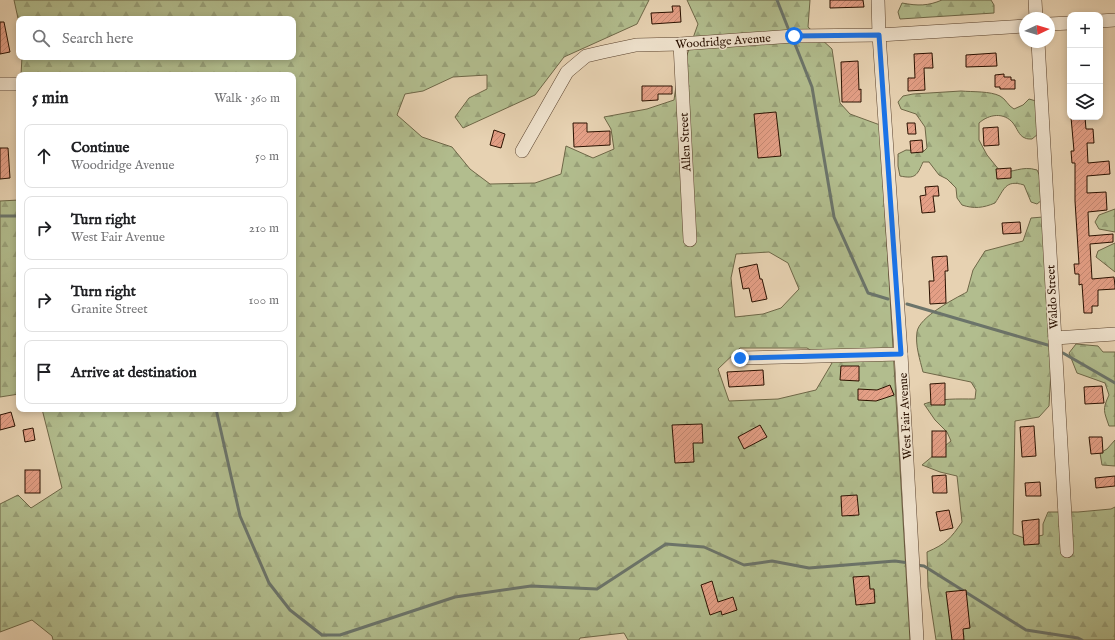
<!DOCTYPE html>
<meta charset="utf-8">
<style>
:root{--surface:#fff;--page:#f2f2f2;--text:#202124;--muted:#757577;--line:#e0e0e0}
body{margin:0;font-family:"IM FELL English",serif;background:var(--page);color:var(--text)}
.controls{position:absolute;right:12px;top:12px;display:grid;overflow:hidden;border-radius:8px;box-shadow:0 2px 6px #0003}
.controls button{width:36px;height:36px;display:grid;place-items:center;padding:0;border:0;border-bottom:1px solid var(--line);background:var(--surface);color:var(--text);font:20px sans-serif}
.compass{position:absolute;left:1019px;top:12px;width:36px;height:36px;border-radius:50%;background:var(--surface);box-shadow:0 2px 6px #0003;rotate:86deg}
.stop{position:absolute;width:12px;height:12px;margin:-9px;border:3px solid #1a73e8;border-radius:50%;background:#fff}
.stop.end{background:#1a73e8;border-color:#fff;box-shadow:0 1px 4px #0008}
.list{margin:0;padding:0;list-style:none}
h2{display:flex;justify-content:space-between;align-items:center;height:52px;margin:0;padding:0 16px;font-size:17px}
h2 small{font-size:13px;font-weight:400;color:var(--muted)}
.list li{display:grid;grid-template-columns:26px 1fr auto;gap:12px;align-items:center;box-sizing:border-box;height:64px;margin:0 8px 8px;padding:0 8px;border:1px solid var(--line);border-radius:8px}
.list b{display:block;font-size:15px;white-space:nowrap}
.list p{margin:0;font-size:13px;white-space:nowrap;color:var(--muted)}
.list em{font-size:13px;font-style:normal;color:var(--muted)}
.icon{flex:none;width:22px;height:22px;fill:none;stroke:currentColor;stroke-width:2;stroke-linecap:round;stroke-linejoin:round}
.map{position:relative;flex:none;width:1115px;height:640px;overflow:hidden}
.search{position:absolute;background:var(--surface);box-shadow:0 2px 6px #0003;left:16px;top:16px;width:280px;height:44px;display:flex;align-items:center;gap:10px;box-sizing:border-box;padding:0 14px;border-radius:8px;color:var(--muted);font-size:15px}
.panel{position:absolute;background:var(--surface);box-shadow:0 2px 6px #0003;left:16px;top:72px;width:280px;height:340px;border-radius:8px}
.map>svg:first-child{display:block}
.forest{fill:url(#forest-firs);stroke:#6e6747;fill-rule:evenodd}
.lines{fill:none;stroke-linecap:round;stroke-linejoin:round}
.stream{stroke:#6b746a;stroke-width:3}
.building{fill:url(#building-hatch);stroke:#2a1100}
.minor-casing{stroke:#59412c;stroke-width:14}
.minor{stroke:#efe2cd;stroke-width:13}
.route{stroke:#1a73e8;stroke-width:5}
.labels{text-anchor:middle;stroke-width:3;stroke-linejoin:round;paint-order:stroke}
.street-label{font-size:12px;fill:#2a1100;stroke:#efe2cd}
</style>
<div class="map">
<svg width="1115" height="640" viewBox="0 0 1115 640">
<defs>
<pattern id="forest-firs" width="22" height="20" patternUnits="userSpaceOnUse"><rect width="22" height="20" fill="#b2bd8e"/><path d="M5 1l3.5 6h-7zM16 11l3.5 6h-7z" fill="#99a179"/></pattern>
<pattern id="building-hatch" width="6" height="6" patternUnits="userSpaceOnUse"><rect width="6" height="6" fill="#e49f86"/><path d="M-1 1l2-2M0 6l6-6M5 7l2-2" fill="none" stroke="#c48872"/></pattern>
</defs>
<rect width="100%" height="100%" fill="#e7d2b2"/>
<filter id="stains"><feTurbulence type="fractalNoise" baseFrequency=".005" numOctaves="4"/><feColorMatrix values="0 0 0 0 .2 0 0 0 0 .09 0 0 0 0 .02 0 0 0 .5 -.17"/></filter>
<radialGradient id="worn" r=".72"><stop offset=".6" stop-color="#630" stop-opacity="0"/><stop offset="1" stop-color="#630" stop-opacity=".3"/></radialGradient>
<g class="forest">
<path d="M 14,0 L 649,0 L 637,24 L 564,57 L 535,95 L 463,128 L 455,117 L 469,98 L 487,89 L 487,75 L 453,77 L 423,91 L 405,94 L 397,115 L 422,137 L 452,147 L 470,169 L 490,184 L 535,183 L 561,174 L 566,146 L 593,158 L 614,149 L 611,129 L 604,117 L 647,109 L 674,100 L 676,86 L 698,24 L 687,0 L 810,0 L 808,27 L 832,49 L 840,103 L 850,114 L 880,125 L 910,640 L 628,640 L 624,633 L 580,638 L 579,640 L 53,640 L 52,636 L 32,620 L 0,632 L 0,504 L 18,495 L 31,508 L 62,488 L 42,409 L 293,409 L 293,75 L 21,75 L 22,57 L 293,57 L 293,19 L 19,19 L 19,23 ZM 769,252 L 788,263 L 799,289 L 781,308 L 763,314 L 735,317 L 731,278 L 736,254 ZM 740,348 L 807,348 L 832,363 L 816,390 L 778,399 L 729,401 L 718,369 Z"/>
<path d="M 942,0 L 991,0 L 994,5 L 994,13 L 900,19 L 898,12 L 902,3 C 918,6 928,6 942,0 Z"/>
<path d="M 961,91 C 973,92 990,91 1000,96 C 1006,99 1008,106 1014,109 L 1023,105 L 1029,99 L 1036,101 L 1038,134 L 1032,139 C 1029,139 1027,139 1025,138 C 1019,136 1017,128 1013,123 C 1004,112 989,114 979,123 L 979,140 L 987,155 L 1000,171 C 1013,174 1021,165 1037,170 L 1041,178 L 1042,200 L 1037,204 L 1031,202 L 1024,185 C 1005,179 1004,190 995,203 C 983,208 974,209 962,205 L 957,198 L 956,188 L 947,179 L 939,175 L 929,162 L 923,162 C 917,176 915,179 900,176 L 898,166 L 898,154 L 906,150 L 924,151 L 927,148 L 925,127 L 916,114 L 901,109 L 898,102 L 903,96 L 913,94 Z"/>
<path d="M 19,200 L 19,394 L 0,397 L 0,201 Z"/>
<path d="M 1115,209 L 1115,232 L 1099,229 L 1095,222 L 1099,215 Z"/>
<path d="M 1043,217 L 1051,371 L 1049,406 L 1039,417 L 1015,421 L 1013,534 L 1027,539 L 1043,535 L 1043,524 L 1048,512 L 1078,512 L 1111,509 L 1115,507 L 1115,640 L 936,640 L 928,587 L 927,552 C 946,544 951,538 962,522 L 957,476 L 940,472 L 922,465 L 951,441 L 947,432 L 935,420 L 924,404 C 940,398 958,399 975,399 L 976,390 L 971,382 L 923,372 C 920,360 915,345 917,332 C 919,317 954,299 967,292 L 973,270 L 985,251 L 1023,241 L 1031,218 Z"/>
<path d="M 1115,243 L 1115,272 L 1096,257 L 1098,251 Z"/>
<path d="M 1076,344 L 1098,346 L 1103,352 L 1115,352 L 1115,426 L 1109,426 C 1104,411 1102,410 1109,395 L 1105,383 L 1077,373 L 1069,353 Z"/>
<path d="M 1115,440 L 1115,466 L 1102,465 L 1100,453 L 1107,449 Z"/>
</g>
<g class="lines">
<g class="stream">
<path d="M 777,0 L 788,28"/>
<path d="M 795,44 L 812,87 L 834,217 L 868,293 L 888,299"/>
<path d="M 0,216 L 19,216"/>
<path d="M 907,304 L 1051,346"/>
<path d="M 1063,353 L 1115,383"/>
<path d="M 216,409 L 240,516 L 269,583 L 290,610 L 322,635 L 340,635 L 455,597 L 531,586 L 597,589 L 666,544 L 704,547 L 744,565 L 772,561 L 809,568 L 895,561 L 909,563"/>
<path d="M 916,565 L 924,566 L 1026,630 L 1078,638 L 1082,640"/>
</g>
</g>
<g class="building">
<path d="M 830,0 L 863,0 L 864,7 L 830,8 Z"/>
<path d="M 672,6 L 680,6 L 681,22 L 652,24 L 651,13 L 673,12 Z"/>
<path d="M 0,22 L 4,22 L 10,52 L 0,54 Z"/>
<path d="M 932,53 L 933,68 L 924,68 L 925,90 L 908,91 L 908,78 L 915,78 L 914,54 Z"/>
<path d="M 996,53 L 997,66 L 966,67 L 966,55 Z"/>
<path d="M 858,61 L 859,90 L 861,89 L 861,102 L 842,102 L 841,62 Z"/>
<path d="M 1004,74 L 1004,77 L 1011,77 L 1011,80 L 1015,80 L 1015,89 L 1000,89 L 1000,87 L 995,87 L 995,75 Z"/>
<path d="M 642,86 L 672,86 L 672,94 L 658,94 L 658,100 L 642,101 Z"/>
<path d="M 776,112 L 781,156 L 758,158 L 754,114 Z"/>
<path d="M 1071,117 L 1085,117 L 1086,129 L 1093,129 L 1094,143 L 1087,143 L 1088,163 L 1109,161 L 1110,174 L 1087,176 L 1087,193 L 1106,192 L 1107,210 L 1088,212 L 1089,236 L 1113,234 L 1113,242 L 1090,244 L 1092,279 L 1114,277 L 1115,286 L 1115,289 L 1098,290 L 1098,306 L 1092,306 L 1092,313 L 1084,313 L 1082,284 L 1079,285 L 1079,274 L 1075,274 L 1074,264 L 1079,264 L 1075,201 L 1075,163 L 1072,163 L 1071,151 L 1074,151 Z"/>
<path d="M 573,123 L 587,123 L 587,132 L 610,131 L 610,145 L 574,147 Z"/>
<path d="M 907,123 L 915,123 L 916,134 L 908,134 Z"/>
<path d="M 998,127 L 999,145 L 984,146 L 983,128 Z"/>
<path d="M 494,130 L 505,134 L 501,148 L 490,145 Z"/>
<path d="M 922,140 L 923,152 L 911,153 L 910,141 Z"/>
<path d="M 0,148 L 8,148 L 10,178 L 0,179 Z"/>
<path d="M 1011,168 L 1011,178 L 997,179 L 996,169 Z"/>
<path d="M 938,186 L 939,196 L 933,196 L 935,212 L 922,213 L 920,196 L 926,195 L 925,187 Z"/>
<path d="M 1020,222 L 1021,233 L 1003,234 L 1002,223 Z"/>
<path d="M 947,256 L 948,271 L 945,271 L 946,303 L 930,304 L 929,281 L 934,281 L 932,257 Z"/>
<path d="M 757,264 L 760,279 L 762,279 L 767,299 L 752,302 L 749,288 L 743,289 L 739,268 Z"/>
<path d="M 841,366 L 859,366 L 859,381 L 840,380 Z"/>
<path d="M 763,370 L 764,385 L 729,387 L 727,372 Z"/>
<path d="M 945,383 L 945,405 L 931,405 L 930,384 Z"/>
<path d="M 890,385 L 894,395 L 876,401 L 858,400 L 858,389 L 877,390 Z"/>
<path d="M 1102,386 L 1104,403 L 1085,404 L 1084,387 Z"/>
<path d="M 11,412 L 15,426 L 0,430 L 0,415 Z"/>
<path d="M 702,424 L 703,443 L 693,443 L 694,462 L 675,463 L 672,425 Z"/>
<path d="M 760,425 L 767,437 L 744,449 L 738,437 Z"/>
<path d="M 1034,426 L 1036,456 L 1022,457 L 1020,427 Z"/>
<path d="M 33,428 L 35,440 L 25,442 L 23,430 Z"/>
<rect x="932" y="431" width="14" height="26"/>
<path d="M 1089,437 L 1102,437 L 1103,453 L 1091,454 Z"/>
<rect x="25" y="470" width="15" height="23"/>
<path d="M 946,475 L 947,493 L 933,493 L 932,476 Z"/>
<path d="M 1115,476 L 1115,486 L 1096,488 L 1095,478 Z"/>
<path d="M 1040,482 L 1041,496 L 1026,496 L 1025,483 Z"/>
<path d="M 857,495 L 859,515 L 842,516 L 841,496 Z"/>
<path d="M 949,510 L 953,528 L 940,531 L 936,512 Z"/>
<path d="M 1039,519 L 1039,544 L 1024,545 L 1022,521 Z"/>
<path d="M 869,576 L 870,589 L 874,589 L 875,603 L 856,605 L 853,577 Z"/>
<path d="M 712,581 L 718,602 L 733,597 L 737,610 L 722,615 L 721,611 L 710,615 L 701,585 Z"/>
<path d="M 966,590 L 970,628 L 963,629 L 964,640 L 952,640 L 946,592 Z"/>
</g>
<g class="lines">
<g class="minor-casing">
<g id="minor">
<path d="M 878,0 L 879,35 L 901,354 L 917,640"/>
<path d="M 1035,0 L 1036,18"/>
<path d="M 1100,21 L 1115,20"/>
<path d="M 1049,24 L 1070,23"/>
<path d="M 1038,42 L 1067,551"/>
<path d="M 680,44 L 690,240"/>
<path d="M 0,84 L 19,84"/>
<path d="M 522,151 L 567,72 L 586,56 L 603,52 L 636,45 L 680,44 L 794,36 L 879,35 L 1025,26"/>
<path d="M 1055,338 L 1115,334"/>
<path d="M 740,358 L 901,354"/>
</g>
</g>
<use href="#minor" class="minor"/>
</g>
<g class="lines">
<path class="route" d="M 740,358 L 901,354 L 879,35 L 794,36"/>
</g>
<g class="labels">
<g class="street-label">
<text transform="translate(723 41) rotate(-4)" y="4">Woodridge Avenue</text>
<text transform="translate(685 142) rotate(-93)" y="4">Allen Street</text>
<text transform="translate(1052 297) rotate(-93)" y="4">Waldo Street</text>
<text transform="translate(905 416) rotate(-93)" y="4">West Fair Avenue</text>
</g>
</g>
<rect width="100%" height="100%" filter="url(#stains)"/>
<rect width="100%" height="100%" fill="url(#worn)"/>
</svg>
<div class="controls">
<button>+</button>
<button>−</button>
<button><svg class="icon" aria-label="layers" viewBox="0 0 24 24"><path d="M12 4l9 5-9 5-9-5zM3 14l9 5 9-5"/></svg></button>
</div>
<svg class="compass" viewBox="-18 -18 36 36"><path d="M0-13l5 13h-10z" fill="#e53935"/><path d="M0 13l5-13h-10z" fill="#757577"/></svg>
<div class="stop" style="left:794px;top:36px"></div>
<div class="stop end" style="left:740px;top:358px"></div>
<div class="search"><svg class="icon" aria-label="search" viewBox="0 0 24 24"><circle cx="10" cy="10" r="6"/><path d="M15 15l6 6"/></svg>Search here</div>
<section class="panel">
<h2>5 min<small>Walk · 360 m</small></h2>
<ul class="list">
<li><svg class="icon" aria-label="ahead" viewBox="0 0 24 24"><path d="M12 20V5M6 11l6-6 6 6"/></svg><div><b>Continue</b><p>Woodridge Avenue</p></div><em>50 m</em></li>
<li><svg class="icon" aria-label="right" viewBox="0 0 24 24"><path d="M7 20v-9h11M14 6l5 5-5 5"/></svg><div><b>Turn right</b><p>West Fair Avenue</p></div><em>210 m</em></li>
<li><svg class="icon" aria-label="right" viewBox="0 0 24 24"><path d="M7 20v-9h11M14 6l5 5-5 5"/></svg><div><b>Turn right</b><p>Granite Street</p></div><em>100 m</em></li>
<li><svg class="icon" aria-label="arrive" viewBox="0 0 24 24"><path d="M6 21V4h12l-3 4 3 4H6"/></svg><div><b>Arrive at destination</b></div></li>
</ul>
</section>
</div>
